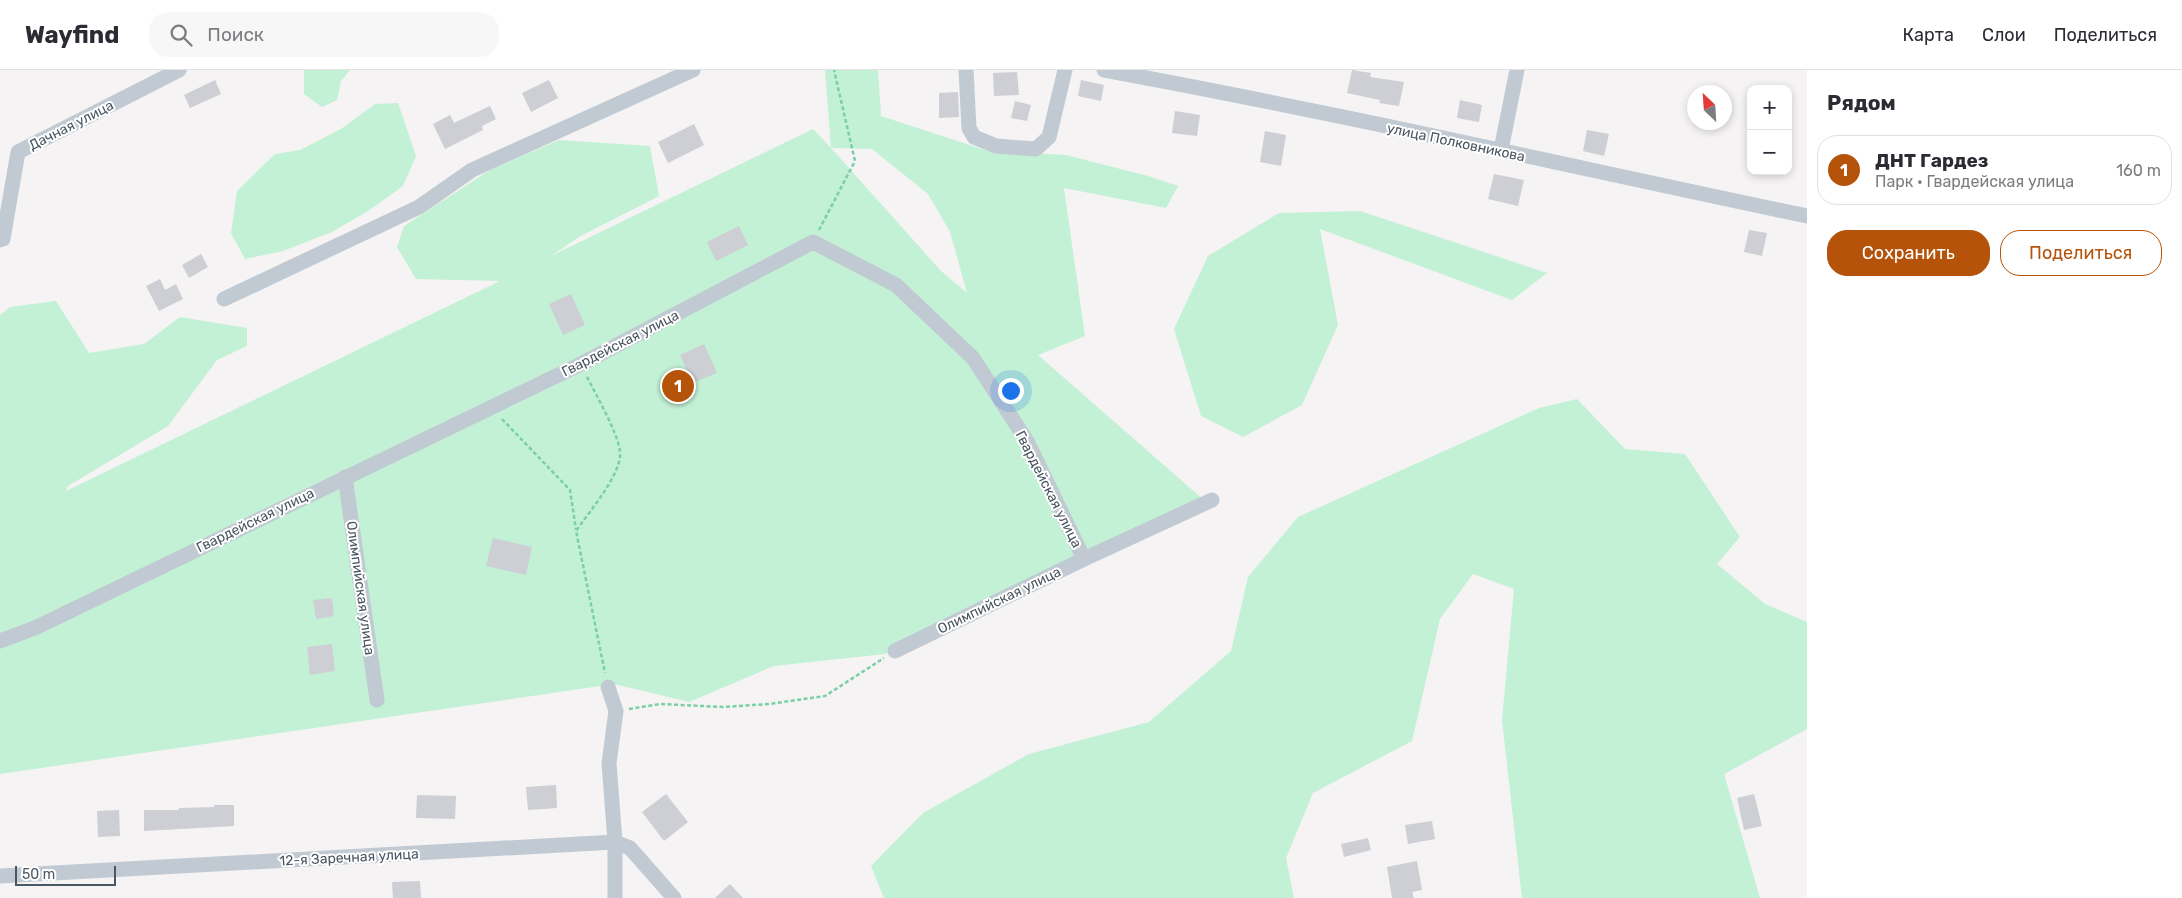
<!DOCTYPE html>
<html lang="ru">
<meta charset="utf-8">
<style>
:root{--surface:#fff;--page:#f7f7f7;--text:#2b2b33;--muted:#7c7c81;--line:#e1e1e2;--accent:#b45309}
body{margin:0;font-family:Rubik,sans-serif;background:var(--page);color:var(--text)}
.controls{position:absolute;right:15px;top:15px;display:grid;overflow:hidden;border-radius:10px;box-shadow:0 2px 8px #0003}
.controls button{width:45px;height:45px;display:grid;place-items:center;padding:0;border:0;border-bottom:1px solid var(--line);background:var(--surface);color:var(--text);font:25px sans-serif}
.compass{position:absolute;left:1687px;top:15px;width:45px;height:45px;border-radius:50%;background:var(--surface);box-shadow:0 2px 8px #0003;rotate:335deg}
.scale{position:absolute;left:15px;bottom:12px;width:101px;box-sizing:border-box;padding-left:5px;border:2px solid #4a5661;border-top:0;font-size:14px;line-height:18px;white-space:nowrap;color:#4a5661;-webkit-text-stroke:4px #fff;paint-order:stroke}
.you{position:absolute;left:1010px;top:320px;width:18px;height:18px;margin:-12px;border:4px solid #fff;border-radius:50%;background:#1a73e8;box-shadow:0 0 0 8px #1a73e833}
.badge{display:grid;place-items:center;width:32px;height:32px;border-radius:50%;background:var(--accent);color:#fff;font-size:16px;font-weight:700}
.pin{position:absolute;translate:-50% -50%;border:2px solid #fff;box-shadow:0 1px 5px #0006}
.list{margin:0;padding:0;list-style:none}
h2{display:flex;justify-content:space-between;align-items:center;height:65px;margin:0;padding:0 20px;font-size:21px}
h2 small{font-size:16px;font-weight:400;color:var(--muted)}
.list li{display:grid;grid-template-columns:32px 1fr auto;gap:15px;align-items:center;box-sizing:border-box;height:70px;margin:0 10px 10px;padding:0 10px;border:1px solid var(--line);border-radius:20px}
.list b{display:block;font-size:19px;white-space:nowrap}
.list p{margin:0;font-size:16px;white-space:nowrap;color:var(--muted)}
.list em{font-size:16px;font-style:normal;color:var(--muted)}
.actions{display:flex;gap:10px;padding:15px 20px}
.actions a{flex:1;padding:11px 0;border:1px solid var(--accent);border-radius:20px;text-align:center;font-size:18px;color:var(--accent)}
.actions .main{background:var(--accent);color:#fff}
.icon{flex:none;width:28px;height:28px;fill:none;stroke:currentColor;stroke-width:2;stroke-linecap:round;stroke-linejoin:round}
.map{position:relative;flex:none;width:1807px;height:828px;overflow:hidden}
header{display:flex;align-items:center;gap:30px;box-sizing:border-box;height:70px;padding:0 25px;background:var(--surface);border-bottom:1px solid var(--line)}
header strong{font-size:24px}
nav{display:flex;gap:28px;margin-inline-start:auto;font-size:18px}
.search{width:350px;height:45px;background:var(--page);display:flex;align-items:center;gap:12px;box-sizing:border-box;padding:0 18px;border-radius:20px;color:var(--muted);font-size:19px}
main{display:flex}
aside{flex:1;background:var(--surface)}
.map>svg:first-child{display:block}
.green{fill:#c3f1d5;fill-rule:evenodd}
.building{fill:#cdcfd5}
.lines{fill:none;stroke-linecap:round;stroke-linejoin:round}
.path{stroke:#7ad0a6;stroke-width:2.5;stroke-dasharray:4 2.5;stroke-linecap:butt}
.minor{stroke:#c1cad2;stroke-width:15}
.labels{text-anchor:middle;stroke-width:4;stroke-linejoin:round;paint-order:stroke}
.street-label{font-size:14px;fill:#4a5661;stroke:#fff}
</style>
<header>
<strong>Wayfind</strong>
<div class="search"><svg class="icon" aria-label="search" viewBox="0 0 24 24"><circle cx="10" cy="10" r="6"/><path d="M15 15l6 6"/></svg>Поиск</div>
<nav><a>Карта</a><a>Слои</a><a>Поделиться</a></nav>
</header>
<main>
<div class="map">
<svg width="1807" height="828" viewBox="0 0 1807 828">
<rect width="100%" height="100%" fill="#f5f3f3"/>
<g class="green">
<path d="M 304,0 L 350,0 L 341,11 L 337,30 L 322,37 L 304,24 Z"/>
<path d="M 825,0 L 878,0 L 881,46 L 988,81 L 1066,85 L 1148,106 L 1178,116 L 1166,138 L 1064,118 L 1085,266 L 1038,285 L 1205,431 L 885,584 L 774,596 L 689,632 L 614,614 L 0,704 L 0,245 L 10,237 L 56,231 L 89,283 L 144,274 L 180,247 L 247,258 L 247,276 L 217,290 L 168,356 L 68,416 L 66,421 L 500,211 L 416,209 L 397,177 L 404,156 L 490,100 L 559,70 L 650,76 L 659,126 L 579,167 L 551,186 L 813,59 L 831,78 ZM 831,78 L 872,79 L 928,124 L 950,162 L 967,223 L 941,201 Z"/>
<path d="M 398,33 L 416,86 L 403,116 L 368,141 L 332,162 L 283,181 L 245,189 L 231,163 L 237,121 L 275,84 L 300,80 L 341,59 L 375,34 Z"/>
<path d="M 1360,141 L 1547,203 L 1512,230 L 1320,159 L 1338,255 L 1302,335 L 1243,367 L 1201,346 L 1174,259 L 1208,186 L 1279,143 Z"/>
<path d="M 1577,329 L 1625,379 L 1685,384 L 1740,467 L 1717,494 L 1765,534 L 1807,552 L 1807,659 L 1724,704 L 1760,828 L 1522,828 L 1502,650 L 1514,519 L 1473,504 L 1440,549 L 1412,671 L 1313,723 L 1286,788 L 1294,828 L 884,828 L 871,796 L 923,743 L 1029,684 L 1149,652 L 1231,581 L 1248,507 L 1298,447 L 1539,338 Z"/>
</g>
<g class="building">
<path d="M 1352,0 L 1371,3 L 1370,7 L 1404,12 L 1399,36 L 1379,33 L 1380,30 L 1347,23 Z"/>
<path d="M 1017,2 L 1019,25 L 994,26 L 993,3 Z"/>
<path d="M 215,10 L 221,24 L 190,38 L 184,25 Z"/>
<path d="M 549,10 L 558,28 L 531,42 L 522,23 Z"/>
<path d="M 1081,10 L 1104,15 L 1101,31 L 1078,26 Z"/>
<path d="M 958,22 L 959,47 L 939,48 L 939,23 Z"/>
<path d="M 1460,30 L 1482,35 L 1479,52 L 1457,48 Z"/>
<path d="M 1015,31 L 1031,35 L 1027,51 L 1011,48 Z"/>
<path d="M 490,36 L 496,49 L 482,56 L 483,60 L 445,79 L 433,54 L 450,45 L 454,53 Z"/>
<path d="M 1175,41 L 1200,45 L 1197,66 L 1172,63 Z"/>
<path d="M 694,54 L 704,75 L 668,93 L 658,72 Z"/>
<path d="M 1587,60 L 1609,64 L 1604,86 L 1583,81 Z"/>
<path d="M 1265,61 L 1286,65 L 1281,96 L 1260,92 Z"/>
<path d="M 1494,104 L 1524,110 L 1518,136 L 1488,129 Z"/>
<path d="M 739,156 L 748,175 L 716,191 L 707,172 Z"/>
<path d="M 1749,160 L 1767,163 L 1762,186 L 1744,182 Z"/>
<path d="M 201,184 L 208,197 L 189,208 L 182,195 Z"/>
<path d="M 160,209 L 165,220 L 176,214 L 183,229 L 159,241 L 146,216 Z"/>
<path d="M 571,224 L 585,255 L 563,265 L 549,234 Z"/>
<path d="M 704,274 L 717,303 L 693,313 L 680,285 Z"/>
<path d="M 493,468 L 532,477 L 526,505 L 486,496 Z"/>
<path d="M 332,528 L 334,546 L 316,549 L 313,530 Z"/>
<path d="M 332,574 L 335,601 L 310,605 L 307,577 Z"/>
<path d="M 556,715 L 557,738 L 528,740 L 526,717 Z"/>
<path d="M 666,724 L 688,752 L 664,771 L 642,742 Z"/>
<path d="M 1754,724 L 1762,756 L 1744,760 L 1737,728 Z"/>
<path d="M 417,725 L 456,726 L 455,749 L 416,748 Z"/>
<path d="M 214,735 L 234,735 L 234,756 L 144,761 L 144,740 L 179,740 L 179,738 L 214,737 Z"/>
<path d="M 119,740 L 120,766 L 98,767 L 97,741 Z"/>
<path d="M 1432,751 L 1435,769 L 1408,774 L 1405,755 Z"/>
<path d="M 1368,768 L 1371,780 L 1344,787 L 1341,774 Z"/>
<path d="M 1417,791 L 1422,820 L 1412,822 L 1414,828 L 1392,828 L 1387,797 Z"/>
<path d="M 420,811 L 421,828 L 393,828 L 392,812 Z"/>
<path d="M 730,814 L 743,828 L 715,828 Z"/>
</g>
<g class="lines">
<g class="path">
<path d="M 819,160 L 855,91 L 834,0"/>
<path d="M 587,307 C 597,327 617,361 620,381 C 623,403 588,443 576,461 L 605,603"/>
<path d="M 502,349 L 570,420 L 576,460"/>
<path d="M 629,639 L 660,634 L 723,637 L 769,634 L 825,626 L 884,588"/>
</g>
<g class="minor">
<path d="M 966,0 L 969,58 L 974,67 L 996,76 L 1036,79 L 1049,67 L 1065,0"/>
<path d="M 1104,0 C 1339,43 1573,97 1807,146"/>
<path d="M 1501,80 L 1517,0"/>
<path d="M 0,170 L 3,169 L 18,82 L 179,0"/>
<path d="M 224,229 L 419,137 L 472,100 L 693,0"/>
<path d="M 345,407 L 377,630"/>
<path d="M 0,571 L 37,557 L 581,294 L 813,172 L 896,215 L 973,288 L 1027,371 L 1084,489"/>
<path d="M 895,581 L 1084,489 L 1212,430"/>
<path d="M 608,617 L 616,641 L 609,693 L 615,772 L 615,828"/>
<path d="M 0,806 L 615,772 L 630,778 L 674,828"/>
</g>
</g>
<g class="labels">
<g class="street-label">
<text transform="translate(71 55) rotate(-27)" y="5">Дачная улица</text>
<text transform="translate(1456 72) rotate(12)" y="5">улица Полковникова</text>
<text transform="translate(620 273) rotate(-27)" y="5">Гвардейская улица</text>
<text transform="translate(1049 419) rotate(63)" y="5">Гвардейская улица</text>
<text transform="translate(255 450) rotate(-26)" y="5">Гвардейская улица</text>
<text transform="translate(361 518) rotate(82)" y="5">Олимпийская улица</text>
<text transform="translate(999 530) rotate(-26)" y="5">Олимпийская улица</text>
<text transform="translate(349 787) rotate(-3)" y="5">12-я Заречная улица</text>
</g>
</g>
</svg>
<div class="controls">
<button>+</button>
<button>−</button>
</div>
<svg class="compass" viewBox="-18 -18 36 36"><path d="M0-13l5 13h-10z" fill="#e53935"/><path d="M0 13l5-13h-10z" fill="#7c7c81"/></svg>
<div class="scale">50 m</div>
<div class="you"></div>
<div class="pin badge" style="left:678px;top:316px">1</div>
</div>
<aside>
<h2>Рядом<small></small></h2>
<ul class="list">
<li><span class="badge">1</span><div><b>ДНТ Гардез</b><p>Парк · Гвардейская улица</p></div><em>160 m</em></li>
</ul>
<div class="actions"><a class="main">Сохранить</a><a>Поделиться</a></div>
</aside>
</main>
